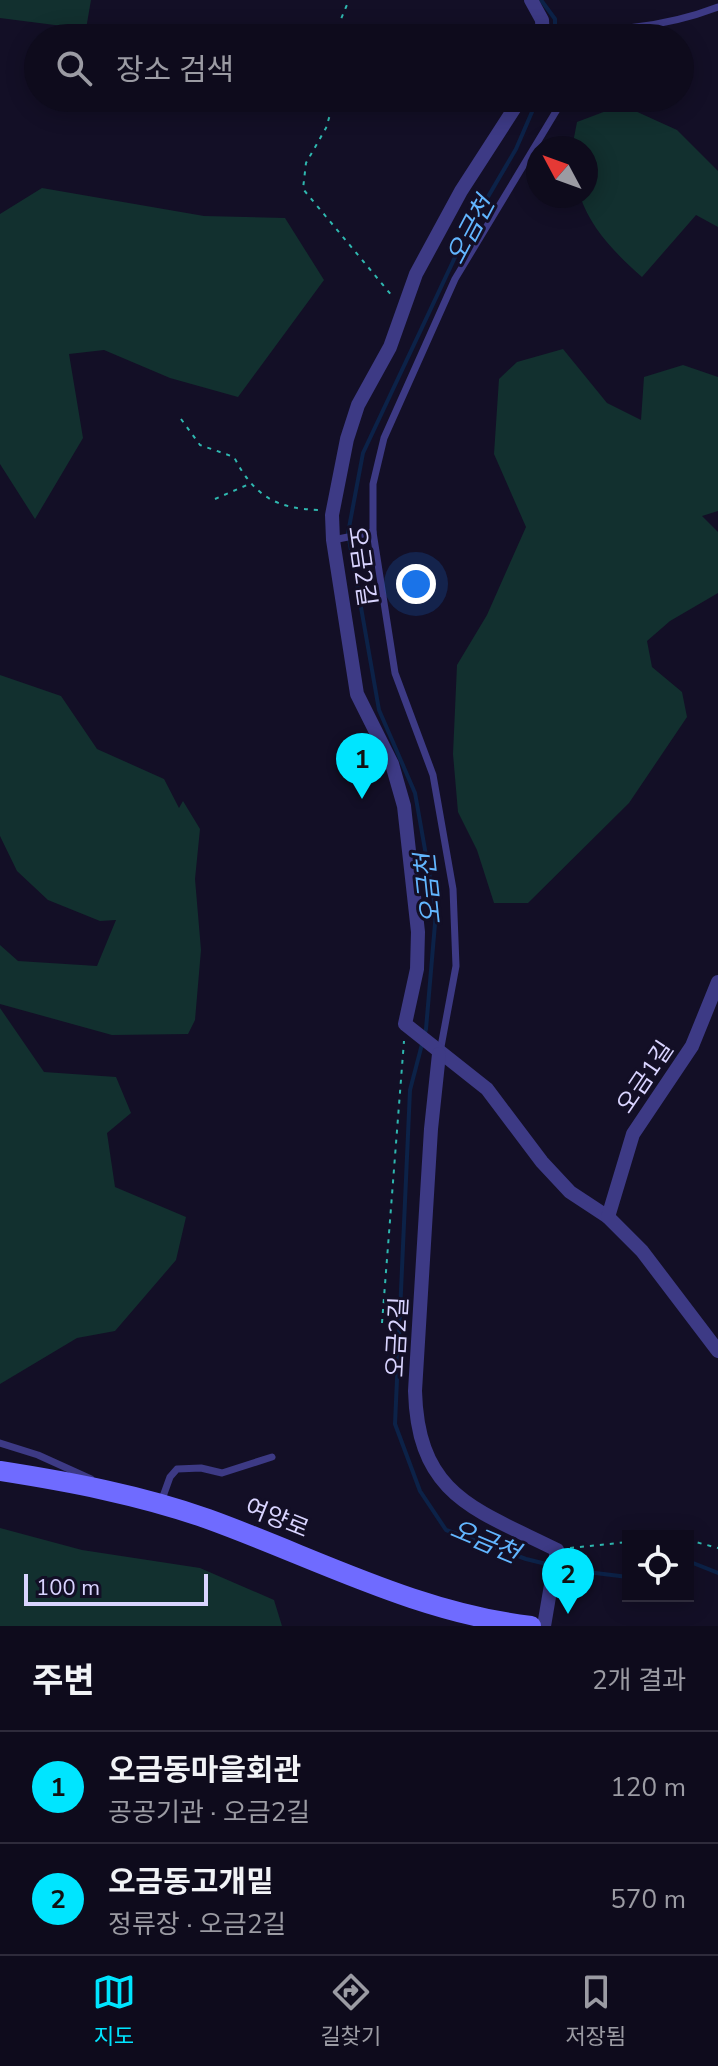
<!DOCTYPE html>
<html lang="ko">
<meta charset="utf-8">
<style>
:root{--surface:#0e0b1c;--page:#1c1929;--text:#f1f3f6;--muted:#9b9ba3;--line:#2e2b3b;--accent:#00e5ff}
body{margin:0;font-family:"Nunito Sans","Noto Sans KR",sans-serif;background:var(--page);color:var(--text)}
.controls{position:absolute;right:24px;bottom:24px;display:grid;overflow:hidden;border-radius:0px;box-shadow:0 4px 20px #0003}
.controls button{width:72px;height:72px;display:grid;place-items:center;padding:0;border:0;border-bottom:2px solid var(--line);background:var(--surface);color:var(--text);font:40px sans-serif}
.compass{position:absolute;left:526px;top:136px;width:72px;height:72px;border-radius:50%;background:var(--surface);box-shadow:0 4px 20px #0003;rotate:311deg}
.scale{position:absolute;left:24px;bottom:20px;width:184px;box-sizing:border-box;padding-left:8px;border:4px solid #d9d4ff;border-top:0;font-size:22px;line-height:28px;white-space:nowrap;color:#d9d4ff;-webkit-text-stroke:6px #130f26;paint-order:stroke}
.you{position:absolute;left:416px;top:584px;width:28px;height:28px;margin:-20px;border:6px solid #fff;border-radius:50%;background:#1a73e8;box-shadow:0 0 0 12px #1a73e833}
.badge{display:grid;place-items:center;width:52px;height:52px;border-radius:50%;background:var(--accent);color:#111;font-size:26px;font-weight:700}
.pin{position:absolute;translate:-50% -66px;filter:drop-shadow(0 2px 4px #0008)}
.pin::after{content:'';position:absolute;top:42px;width:28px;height:24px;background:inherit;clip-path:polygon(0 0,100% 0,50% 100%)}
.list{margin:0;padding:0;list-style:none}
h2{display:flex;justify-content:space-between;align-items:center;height:104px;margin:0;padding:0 32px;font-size:34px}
h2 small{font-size:26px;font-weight:400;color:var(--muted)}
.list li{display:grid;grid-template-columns:52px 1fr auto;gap:24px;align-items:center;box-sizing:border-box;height:112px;padding:0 32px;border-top:2px solid var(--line)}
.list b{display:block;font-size:30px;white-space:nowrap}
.list p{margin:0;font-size:26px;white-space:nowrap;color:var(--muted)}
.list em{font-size:26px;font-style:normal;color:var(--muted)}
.icon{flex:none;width:44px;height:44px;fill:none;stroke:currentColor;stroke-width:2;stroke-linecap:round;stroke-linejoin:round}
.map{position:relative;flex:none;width:718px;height:1626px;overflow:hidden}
.search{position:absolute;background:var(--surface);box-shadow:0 4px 20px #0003;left:24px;right:24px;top:24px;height:88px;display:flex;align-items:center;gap:20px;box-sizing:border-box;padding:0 28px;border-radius:44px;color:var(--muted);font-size:30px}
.sheet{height:328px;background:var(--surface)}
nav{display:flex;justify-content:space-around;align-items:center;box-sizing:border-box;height:112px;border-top:2px solid var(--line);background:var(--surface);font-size:22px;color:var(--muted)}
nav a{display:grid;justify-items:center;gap:4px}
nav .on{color:var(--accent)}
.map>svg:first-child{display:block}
.green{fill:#12302f}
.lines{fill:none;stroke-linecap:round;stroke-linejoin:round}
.stream{stroke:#0c2248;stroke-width:4}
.path{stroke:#2fb8b0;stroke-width:2;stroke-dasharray:4 6;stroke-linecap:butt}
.lane{stroke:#3d3a85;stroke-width:7}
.street{stroke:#3d3a85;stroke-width:14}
.secondary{stroke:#6f6bff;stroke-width:20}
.labels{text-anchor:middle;stroke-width:6;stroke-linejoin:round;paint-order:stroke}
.street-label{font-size:24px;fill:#d9d4ff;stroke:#130f26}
.water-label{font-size:26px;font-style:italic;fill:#62b6ff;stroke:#130f26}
</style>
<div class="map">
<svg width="718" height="1626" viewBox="0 0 718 1626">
<rect width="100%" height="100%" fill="#130f26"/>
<g class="green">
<path d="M 0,0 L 91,0 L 86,29 L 0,18 Z"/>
<path d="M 622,105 L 677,130 L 718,171 L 718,227 L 696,215 L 642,277 C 616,254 591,229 580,196 L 586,196 L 586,148 L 572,148 L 577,122 Z"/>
<path d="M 42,188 L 204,216 L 285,218 L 324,280 L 238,397 L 170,378 L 104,350 L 69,354 L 83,438 L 35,519 L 0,464 L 0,214 Z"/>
<path d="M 563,349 L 607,403 L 641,420 L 644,377 L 683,365 L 718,377 L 718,511 L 702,516 L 718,532 L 718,593 L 670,621 L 647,641 L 652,667 L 682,692 L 687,717 L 629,803 L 528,903 L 494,903 L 477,850 L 458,812 L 453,754 L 457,665 L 487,615 L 526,527 L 494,454 L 499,379 L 517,362 Z"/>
<path d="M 0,675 L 61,696 L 97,749 L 164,779 L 179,808 L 183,801 L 200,829 L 195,879 L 201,950 L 195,1020 L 188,1034 L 112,1035 L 0,1004 L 0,945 L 18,961 L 97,966 L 116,920 L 100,921 L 48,900 L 17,871 L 0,836 Z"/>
<path d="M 0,1008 L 44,1072 L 116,1077 L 131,1113 L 107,1133 L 115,1187 L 186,1217 L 176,1260 L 115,1331 L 77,1338 L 0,1384 Z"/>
<path d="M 0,1528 L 82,1550 L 200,1568 L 274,1600 L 282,1626 L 0,1626 Z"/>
</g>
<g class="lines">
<g class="stream">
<path d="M 541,0 L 555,19 L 555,38"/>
<path d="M 538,98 L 516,149 L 465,236 L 363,453 L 348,533 L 379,710 L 415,793 L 436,912 L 426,1029 L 410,1090 L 395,1424 L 420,1491 L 446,1530 L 526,1559 L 571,1570 L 628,1577"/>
<path d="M 688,1561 L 718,1573"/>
</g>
<g class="path">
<path d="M 340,38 L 341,19 L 349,0"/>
<path d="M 335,98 L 326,128 L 306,163 L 303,189 L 393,297"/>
<path d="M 181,419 L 200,445 L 234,457 C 254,496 276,509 320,510"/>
<path d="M 215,499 L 247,485"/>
<path d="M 382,1323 L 404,1041"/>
<path d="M 688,1540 L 718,1548"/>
<path d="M 570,1548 L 628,1542"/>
</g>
<g class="lane">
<path d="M 544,30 C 604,32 661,29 718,7"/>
<path d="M 333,540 L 373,532"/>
<path d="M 440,1052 L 456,966 L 453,889 L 433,775 L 395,673 L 373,532 L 373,484 L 384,438 L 455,279 L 564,98"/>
<path d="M 0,1443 L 38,1455 L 91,1479"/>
<path d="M 161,1502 L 170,1477 L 177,1469 L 201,1468 L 222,1473 L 272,1457"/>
</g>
<g class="street">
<path d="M 531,0 L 542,20 L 543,38"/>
<path d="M 521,98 L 461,191 L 416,274 L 390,347 L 358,405 L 347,439 L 332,515 L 333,540 L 357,694 L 392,764 L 404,806 L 418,932 L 417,969 L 405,1024 L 487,1089 L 542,1162 L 570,1192 L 608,1217"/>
<path d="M 718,982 L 692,1046 L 633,1134 L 608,1217 L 642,1251 L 718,1351"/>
<path d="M 439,1054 L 431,1129 L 415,1391 C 418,1496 475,1509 557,1550 L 544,1626"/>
</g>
<path class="secondary" d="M 0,1471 C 70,1482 140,1495 208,1519 C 316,1558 415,1612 531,1626"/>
</g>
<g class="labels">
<g class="street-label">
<text transform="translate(362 566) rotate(82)" y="8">오금2길</text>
<text transform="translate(645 1077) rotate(-56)" y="8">오금1길</text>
<text transform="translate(397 1337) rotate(-87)" y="8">오금2길</text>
<text transform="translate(277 1518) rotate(22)" y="8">여양로</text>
</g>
<g class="water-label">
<text transform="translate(470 230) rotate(-62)" y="9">오금천</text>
<text transform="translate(428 889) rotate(-96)" y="9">오금천</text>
<text transform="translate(485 1541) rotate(23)" y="9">오금천</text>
</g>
</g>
</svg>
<div class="controls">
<button><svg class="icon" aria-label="locate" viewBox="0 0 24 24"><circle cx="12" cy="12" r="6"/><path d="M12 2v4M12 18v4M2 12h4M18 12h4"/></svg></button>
</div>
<svg class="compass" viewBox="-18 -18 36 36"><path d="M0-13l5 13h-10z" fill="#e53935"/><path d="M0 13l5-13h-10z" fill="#9b9ba3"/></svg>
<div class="scale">100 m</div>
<div class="you"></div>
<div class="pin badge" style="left:362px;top:799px">1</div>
<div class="pin badge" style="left:568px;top:1614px">2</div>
<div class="search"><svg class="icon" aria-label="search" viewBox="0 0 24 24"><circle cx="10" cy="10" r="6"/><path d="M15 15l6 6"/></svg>장소 검색</div>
</div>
<section class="sheet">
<h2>주변<small>2개 결과</small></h2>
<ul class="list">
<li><span class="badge">1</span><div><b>오금동마을회관</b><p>공공기관 · 오금2길</p></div><em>120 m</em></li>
<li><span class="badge">2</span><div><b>오금동고개밑</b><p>정류장 · 오금2길</p></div><em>570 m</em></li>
</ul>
</section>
<nav>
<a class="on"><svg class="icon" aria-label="map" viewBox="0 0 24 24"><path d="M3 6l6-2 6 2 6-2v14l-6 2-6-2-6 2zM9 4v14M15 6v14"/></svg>지도</a>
<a><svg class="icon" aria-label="directions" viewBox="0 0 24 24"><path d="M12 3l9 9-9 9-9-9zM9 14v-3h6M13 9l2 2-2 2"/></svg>길찾기</a>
<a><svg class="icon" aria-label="saved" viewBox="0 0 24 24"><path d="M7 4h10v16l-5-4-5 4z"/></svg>저장됨</a>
</nav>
